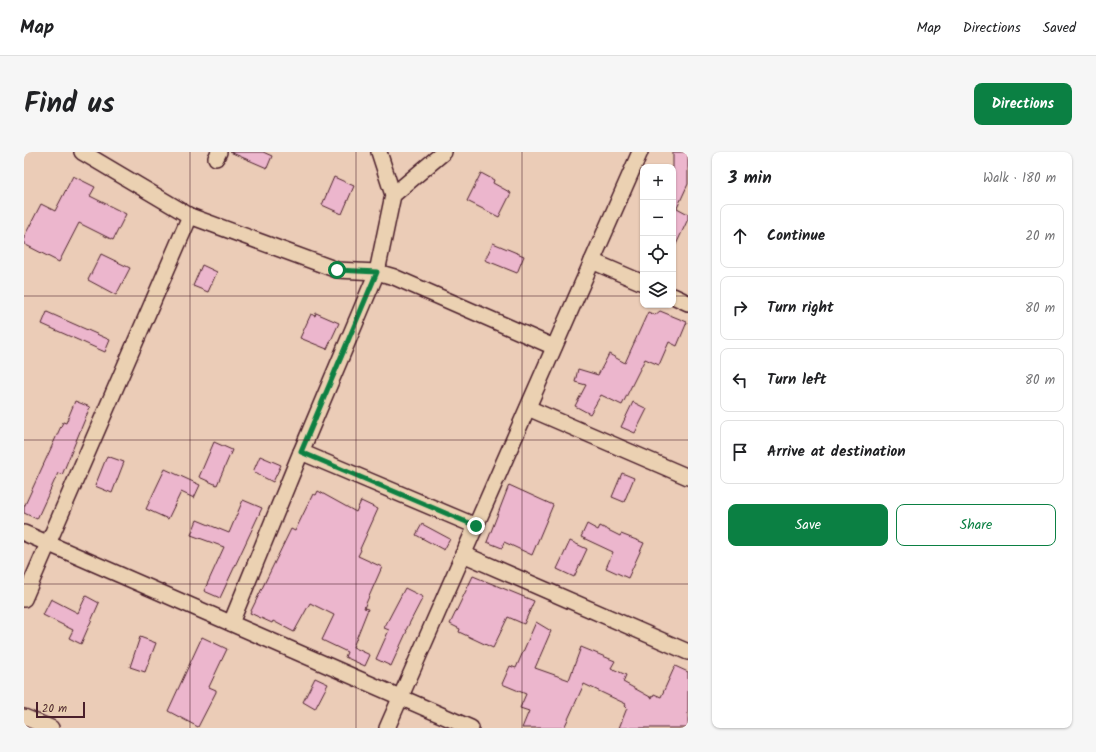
<!DOCTYPE html>
<meta charset="utf-8">
<style>
:root{--surface:#fff;--page:#f6f6f6;--text:#202124;--muted:#757577;--line:#e0e0e0;--accent:#0b8043}
body{margin:0;font-family:Kalam,sans-serif;background:var(--page);color:var(--text)}
.controls{position:absolute;right:12px;top:12px;display:grid;overflow:hidden;border-radius:8px;box-shadow:0 1px 3px #0004}
.controls button{width:36px;height:36px;display:grid;place-items:center;padding:0;border:0;border-bottom:1px solid var(--line);background:var(--surface);color:var(--text);font:20px sans-serif}
.scale{position:absolute;left:12px;bottom:10px;width:49px;box-sizing:border-box;padding-left:4px;border:2px solid #4a1f2b;border-top:0;font-size:11px;line-height:14px;white-space:nowrap;color:#4a1f2b;-webkit-text-stroke:3px #ebd1b2;paint-order:stroke}
.stop{position:absolute;width:12px;height:12px;margin:-9px;border:3px solid #0b8043;border-radius:50%;background:#fff}
.stop.end{background:#0b8043;border-color:#fff;box-shadow:0 1px 4px #0008}
.list{margin:0;padding:0;list-style:none}
h2{display:flex;justify-content:space-between;align-items:center;height:52px;margin:0;padding:0 16px;font-size:17px}
h2 small{font-size:13px;font-weight:400;color:var(--muted)}
.list li{display:grid;grid-template-columns:26px 1fr auto;gap:12px;align-items:center;box-sizing:border-box;height:64px;margin:0 8px 8px;padding:0 8px;border:1px solid var(--line);border-radius:8px}
.list b{display:block;font-size:15px;white-space:nowrap}
.list em{font-size:13px;font-style:normal;color:var(--muted)}
.actions{display:flex;gap:8px;padding:12px 16px}
.actions a{flex:1;padding:9px 0;border:1px solid var(--accent);border-radius:8px;text-align:center;font-size:14px;color:var(--accent)}
.actions .main{background:var(--accent);color:#fff}
.icon{flex:none;width:22px;height:22px;fill:none;stroke:currentColor;stroke-width:2;stroke-linecap:round;stroke-linejoin:round}
.map{position:relative;flex:none;width:664px;height:576px;overflow:hidden;border-radius:8px}
header{display:flex;align-items:center;gap:24px;box-sizing:border-box;height:56px;padding:0 20px;background:var(--surface);border-bottom:1px solid var(--line)}
header strong{font-size:19px}
nav{display:flex;gap:22px;margin-inline-start:auto;font-size:14px}
.intro{display:flex;align-items:center;justify-content:space-between;box-sizing:border-box;height:96px;padding:0 24px}
h1{margin:0;font-size:28px}
.button{padding:10px 18px;border-radius:8px;background:var(--accent);color:#fff;font-size:14px;font-weight:700}
main{display:flex;gap:24px;padding:0 24px}
aside{flex:1;background:var(--surface);border-radius:8px;box-shadow:0 1px 3px #0004}
.map>svg:first-child{display:block}
.building{fill:#ecb6cd;stroke:#4a1f2b}
.lines{fill:none;stroke-linecap:round;stroke-linejoin:round}
.street-casing{stroke:#4a1f2b;stroke-width:18}
.street{stroke:#ebd1b2;stroke-width:15}
.route{stroke:#0b8043;stroke-width:5}
.grid{fill:none;stroke:#4a1f2b;stroke-width:1;stroke-opacity:0.55}
</style>
<header>
<strong>Map</strong>
<nav><a>Map</a><a>Directions</a><a>Saved</a></nav>
</header>
<div class="intro"><h1>Find us</h1><a class="button">Directions</a></div>
<main>
<div class="map">
<svg width="664" height="576" viewBox="0 0 664 576">
<rect width="100%" height="100%" fill="#ebccb7"/>
<filter id="ink" filterUnits="userSpaceOnUse"><feTurbulence type="fractalNoise" baseFrequency=".025" numOctaves="2"/><feDisplacementMap in="SourceGraphic" scale="8" xChannelSelector="R" yChannelSelector="G"/><feConvolveMatrix kernelMatrix="1 2 1 2 8 2 1 2 1" color-interpolation-filters="sRGB"/></filter>
<g filter="url(#ink)">
<g class="building">
<path d="M 206,0 L 239,0 L 248,4 L 243,16 Z"/>
<path d="M 649,0 L 664,0 L 664,32 L 653,56 L 664,62 L 664,67 L 649,99 Z"/>
<path d="M 457,21 L 470,28 L 469,31 L 487,41 L 475,65 L 443,49 Z"/>
<path d="M 49,24 L 71,35 L 66,44 L 102,62 L 89,88 L 55,71 L 35,110 L 0,92 L 0,85 L 17,52 L 31,59 Z"/>
<path d="M 310,25 L 330,34 L 318,62 L 298,53 Z"/>
<path d="M 469,91 L 500,104 L 493,121 L 461,108 Z"/>
<path d="M 77,102 L 106,116 L 92,143 L 64,128 Z"/>
<path d="M 178,113 L 193,120 L 184,140 L 169,134 Z"/>
<path d="M 636,159 L 663,170 L 653,194 L 645,190 L 635,213 L 621,207 L 598,253 L 577,243 L 566,262 L 551,254 L 562,233 L 551,230 L 554,217 L 574,223 L 585,202 L 601,211 L 624,160 L 631,163 Z"/>
<path d="M 23,160 L 86,188 L 81,200 L 18,172 Z"/>
<path d="M 292,161 L 315,171 L 303,197 L 276,186 L 287,162 L 291,164 Z"/>
<path d="M 51,249 L 66,255 L 38,323 L 34,321 L 13,367 L 0,361 L 0,355 L 39,270 L 42,271 Z"/>
<path d="M 609,250 L 623,257 L 611,281 L 597,275 Z"/>
<path d="M 190,290 L 208,298 L 193,333 L 175,325 Z"/>
<path d="M 83,304 L 100,310 L 88,341 L 71,334 Z"/>
<path d="M 236,304 L 257,313 L 249,330 L 229,320 Z"/>
<path d="M 141,317 L 176,333 L 170,346 L 157,340 L 144,367 L 122,357 Z"/>
<path d="M 598,321 L 610,326 L 600,350 L 588,345 Z"/>
<path d="M 485,333 L 529,353 L 508,403 L 480,390 L 478,396 L 463,390 Z"/>
<path d="M 294,339 L 332,360 L 337,349 L 354,357 L 336,397 L 337,398 L 334,404 L 358,415 L 340,456 L 344,457 L 329,495 L 346,503 L 341,514 L 321,505 L 323,500 L 298,488 L 310,463 L 286,451 L 270,480 L 249,469 L 248,471 L 226,461 L 267,377 L 271,379 L 289,342 L 292,343 Z"/>
<path d="M 219,348 L 238,356 L 196,446 L 180,439 L 200,395 L 167,383 L 173,368 L 205,381 Z"/>
<path d="M 398,372 L 426,387 L 420,398 L 392,383 Z"/>
<path d="M 563,372 L 574,378 L 576,374 L 596,384 L 597,382 L 620,391 L 604,426 L 582,416 L 589,400 L 557,385 Z"/>
<path d="M 546,389 L 563,397 L 550,425 L 533,417 Z"/>
<path d="M 449,424 L 510,449 L 500,472 L 484,465 L 469,496 L 435,480 L 436,477 L 426,472 Z"/>
<path d="M 381,436 L 399,445 L 382,478 L 383,479 L 367,514 L 352,507 L 365,478 L 360,476 Z"/>
<path d="M 62,444 L 75,451 L 57,492 L 45,486 L 49,478 L 19,463 L 27,447 L 54,461 Z"/>
<path d="M 512,470 L 527,479 L 511,516 L 545,528 L 557,495 L 591,509 L 587,516 L 602,523 L 599,530 L 628,546 L 630,542 L 637,545 L 651,514 L 664,520 L 664,576 L 595,576 L 603,556 L 601,554 L 602,552 L 560,532 L 540,576 L 498,576 L 505,559 L 496,556 L 502,542 L 478,532 L 486,514 L 492,516 Z"/>
<path d="M 116,485 L 132,491 L 121,520 L 106,515 Z"/>
<path d="M 178,485 L 203,497 L 185,535 L 192,538 L 192,540 L 174,575 L 144,559 Z"/>
<path d="M 291,526 L 304,532 L 291,557 L 279,550 Z"/>
</g>
<g class="lines">
<g class="street-casing">
<g id="street">
<path d="M 58,0 L 166,64 L 313,118 L 353,120 L 370,125 L 530,195"/>
<path d="M 192,6 L 195,0"/>
<path d="M 369,43 L 420,0"/>
<path d="M 568,109 L 619,131"/>
<path d="M 649,144 L 664,151"/>
<path d="M 504,256 L 664,325"/>
<path d="M 277,300 L 452,374"/>
<path d="M 0,381 L 447,576"/>
<path d="M 439,402 L 664,500"/>
<path d="M 0,447 L 166,64"/>
<path d="M 207,471 L 277,300 L 353,120 L 369,43 L 355,0"/>
<path d="M 0,565 L 27,576"/>
<path d="M 363,576 L 616,0"/>
</g>
</g>
<use href="#street" class="street"/>
</g>
</g>
<g class="lines" filter="url(#ink)">
<path class="route" d="M 313,118 L 353,120 L 277,300 L 452,374"/>
</g>
<path class="grid" d="M 166,0 L 166,576M 332,0 L 332,576M 498,0 L 498,576M 0,144 L 619,144M 649,144 L 664,144M 0,288 L 664,288M 0,432 L 664,432"/>
</svg>
<div class="controls">
<button>+</button>
<button>−</button>
<button><svg class="icon" aria-label="locate" viewBox="0 0 24 24"><circle cx="12" cy="12" r="6"/><path d="M12 2v4M12 18v4M2 12h4M18 12h4"/></svg></button>
<button><svg class="icon" aria-label="layers" viewBox="0 0 24 24"><path d="M12 4l9 5-9 5-9-5zM3 14l9 5 9-5"/></svg></button>
</div>
<div class="scale">20 m</div>
<div class="stop" style="left:313px;top:118px"></div>
<div class="stop end" style="left:452px;top:374px"></div>
</div>
<aside>
<h2>3 min<small>Walk · 180 m</small></h2>
<ul class="list">
<li><svg class="icon" aria-label="ahead" viewBox="0 0 24 24"><path d="M12 20V5M6 11l6-6 6 6"/></svg><div><b>Continue</b></div><em>20 m</em></li>
<li><svg class="icon" aria-label="right" viewBox="0 0 24 24"><path d="M7 20v-9h11M14 6l5 5-5 5"/></svg><div><b>Turn right</b></div><em>80 m</em></li>
<li><svg class="icon" aria-label="left" viewBox="0 0 24 24"><path d="M17 20v-9H6M10 6l-5 5 5 5"/></svg><div><b>Turn left</b></div><em>80 m</em></li>
<li><svg class="icon" aria-label="arrive" viewBox="0 0 24 24"><path d="M6 21V4h12l-3 4 3 4H6"/></svg><div><b>Arrive at destination</b></div></li>
</ul>
<div class="actions"><a class="main">Save</a><a>Share</a></div>
</aside>
</main>
